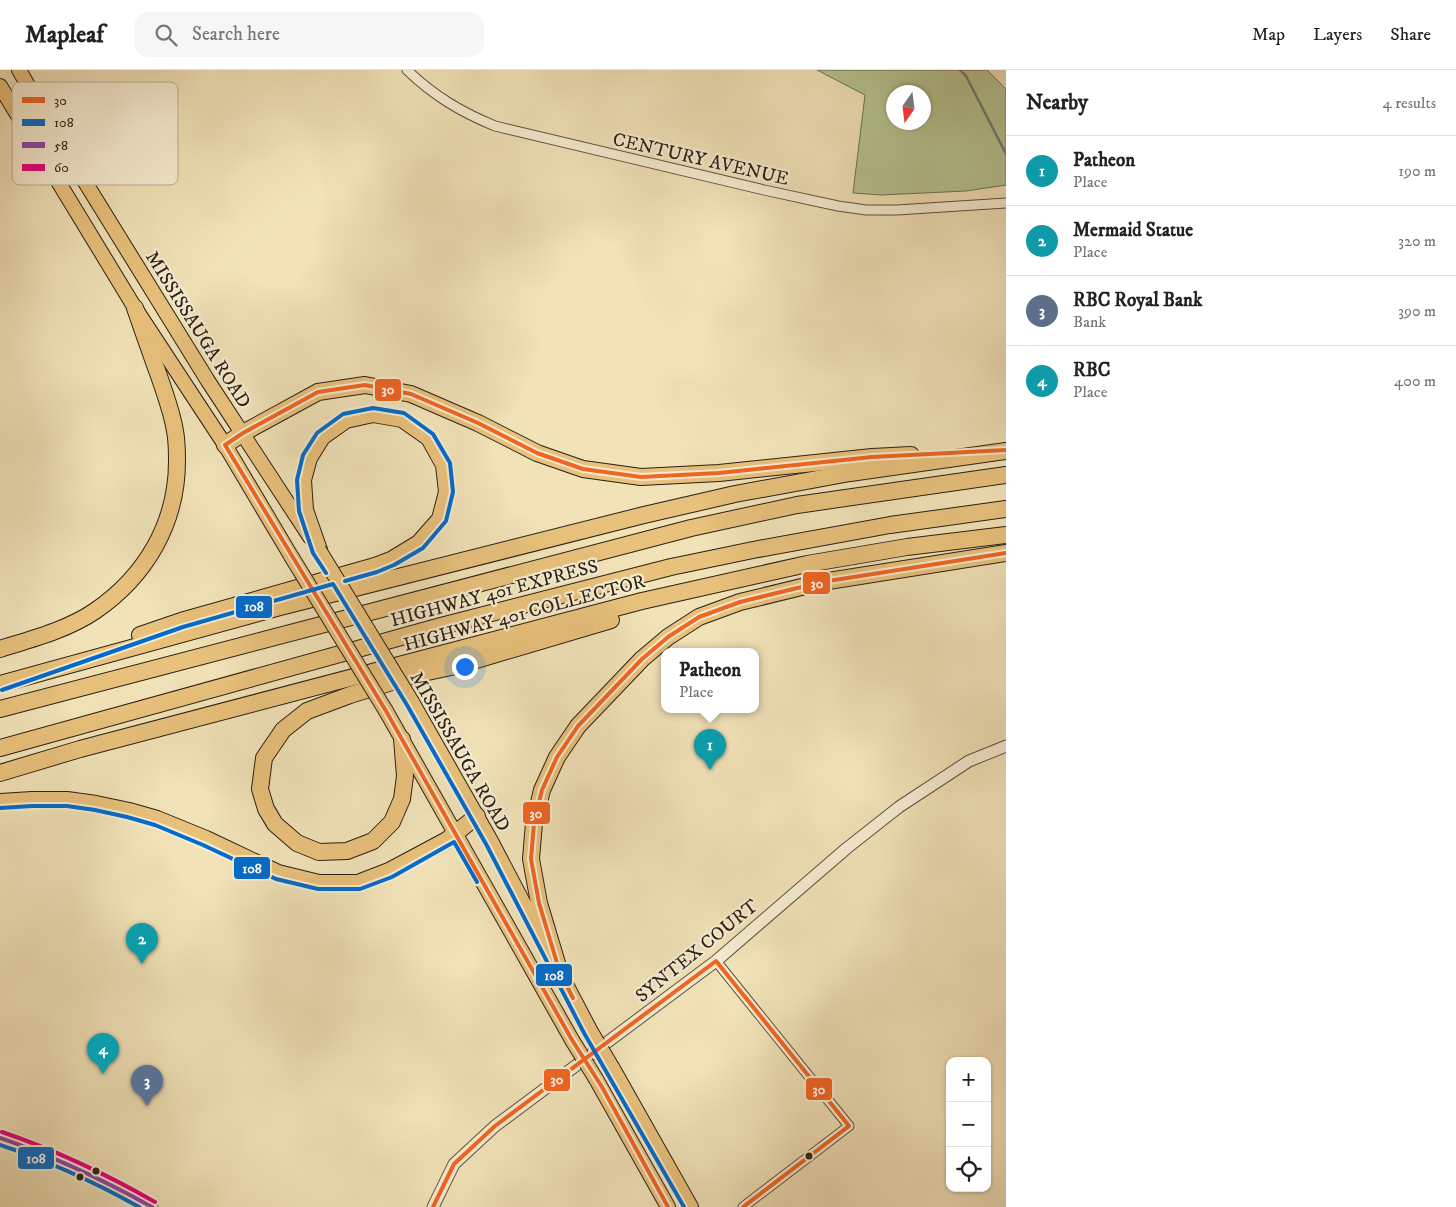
<!DOCTYPE html>
<meta charset="utf-8">
<style>
:root{--surface:#fff;--page:#f6f6f6;--text:#222;--muted:#767676;--line:#e0e0e0;--accent:#0f766e}
body{margin:0;font-family:"IM FELL DW Pica",serif;background:var(--page);color:var(--text)}
.controls{position:absolute;right:15px;bottom:15px;display:grid;overflow:hidden;border-radius:10px;box-shadow:0 1px 4px #0004}
.controls button{width:45px;height:45px;display:grid;place-items:center;padding:0;border:0;border-bottom:1px solid var(--line);background:var(--surface);color:var(--text);font:25px sans-serif}
.compass{position:absolute;left:886px;top:15px;width:45px;height:45px;border-radius:50%;background:var(--surface);box-shadow:0 1px 4px #0004;rotate:194deg}
.you{position:absolute;left:464px;top:596px;width:18px;height:18px;margin:-12px;border:4px solid #fff;border-radius:50%;background:#1a73e8;box-shadow:0 0 0 8px #1a73e833}
.badge{display:grid;place-items:center;width:32px;height:32px;border-radius:50%;background:var(--accent);color:#fff;font-size:16px;font-weight:700}
.pin{position:absolute;translate:-50% -41px;filter:drop-shadow(0 1px 2px #0008)}
.pin::after{content:'';position:absolute;top:26px;width:18px;height:15px;background:inherit;clip-path:polygon(0 0,100% 0,50% 100%)}
.popup{position:absolute;left:661px;top:578px;width:98px;height:65px;box-sizing:border-box;display:grid;place-content:center;border-radius:10px;background:var(--surface);filter:drop-shadow(0 1px 4px #0005);font-size:16px;white-space:nowrap;color:var(--muted)}
.popup b{font-size:19px;color:var(--text)}
.popup::after{content:'';position:absolute;left:50%;top:100%;margin-left:-10px;border:10px solid transparent;border-top-color:var(--surface)}
.list{margin:0;padding:0;list-style:none}
h2{display:flex;justify-content:space-between;align-items:center;height:65px;margin:0;padding:0 20px;font-size:21px}
h2 small{font-size:16px;font-weight:400;color:var(--muted)}
.list li{display:grid;grid-template-columns:32px 1fr auto;gap:15px;align-items:center;box-sizing:border-box;height:70px;padding:0 20px;border-top:1px solid var(--line)}
.list b{display:block;font-size:19px;white-space:nowrap}
.list p{margin:0;font-size:16px;white-space:nowrap;color:var(--muted)}
.list em{font-size:16px;font-style:normal;color:var(--muted)}
.icon{flex:none;width:28px;height:28px;fill:none;stroke:currentColor;stroke-width:2;stroke-linecap:round;stroke-linejoin:round}
.map{position:relative;flex:none;width:1006px;height:1137px;overflow:hidden}
header{display:flex;align-items:center;gap:30px;box-sizing:border-box;height:70px;padding:0 25px;background:var(--surface);border-bottom:1px solid var(--line)}
header strong{font-size:24px}
nav{display:flex;gap:28px;margin-inline-start:auto;font-size:18px}
.search{width:350px;height:45px;background:var(--page);display:flex;align-items:center;gap:12px;box-sizing:border-box;padding:0 18px;border-radius:15px;color:var(--muted);font-size:19px}
main{display:flex}
aside{flex:1;background:var(--surface)}
.map>svg:first-child{display:block}
.green{fill:#b6c492;stroke:#707253;fill-rule:evenodd}
.lines{fill:none;stroke-linecap:round;stroke-linejoin:round}
.stream{stroke:#717c78;stroke-width:2.5}
.minor-casing{stroke:#5c503d;stroke-width:11}
.tertiary-casing{stroke:#5c503d;stroke-width:13}
.primary-casing{stroke:#2a1f14;stroke-width:16}
.motorway-casing{stroke:#2a1f14;stroke-width:18}
.minor{stroke:#f6ecd1;stroke-width:9}
.tertiary{stroke:#f6ecd1;stroke-width:11}
.primary{stroke:#e8c17c;stroke-width:14}
.motorway{stroke:#e8c17c;stroke-width:16}
.primary-bridge-casing{stroke:#2a1f14;stroke-width:16;stroke-linecap:butt}
.primary-bridge{stroke:#e8c17c;stroke-width:14}
.bus-1-casing{stroke:#f6ecd1;stroke-width:8}
.bus-2-casing{stroke:#f6ecd1;stroke-width:8}
.bus-3-casing{stroke:#f6ecd1;stroke-width:8}
.bus-4-casing{stroke:#f6ecd1;stroke-width:8}
.bus-1{stroke:#f26522;stroke-width:4}
.bus-2{stroke:#026bcd;stroke-width:4}
.bus-3{stroke:#8e44ad;stroke-width:4}
.bus-4{stroke:#e5007d;stroke-width:4}
.bus-dot{fill:#2a1f14;stroke:#f6ecd1;stroke-width:2}
.labels{text-anchor:middle;stroke-width:4.5;stroke-linejoin:round;paint-order:stroke}
.street-label{font-size:19px;fill:#2a1f14;stroke:#f6ecd1}
.key{fill:#f6ecd1;stroke:#b9ae98;stroke-width:1}
.key-label{font-size:14px;fill:#2a1f14}
.line-badge{stroke:#f6ecd1;stroke-width:2}
.badge-label{font-size:14px;text-anchor:middle;font-weight:bold;fill:#fff}
</style>
<header>
<strong>Mapleaf</strong>
<div class="search"><svg class="icon" aria-label="search" viewBox="0 0 24 24"><circle cx="10" cy="10" r="6"/><path d="M15 15l6 6"/></svg>Search here</div>
<nav><a>Map</a><a>Layers</a><a>Share</a></nav>
</header>
<main>
<div class="map">
<svg width="1006" height="1137" viewBox="0 0 1006 1137">
<rect width="100%" height="100%" fill="#f1e2b8"/>
<filter id="stains"><feTurbulence type="fractalNoise" baseFrequency=".004" numOctaves="4"/><feColorMatrix values="0 0 0 0 .2 0 0 0 0 .09 0 0 0 0 .02 0 0 0 .5 -.17"/></filter>
<radialGradient id="worn" r=".72"><stop offset=".6" stop-color="#630" stop-opacity="0"/><stop offset="1" stop-color="#630" stop-opacity=".3"/></radialGradient>
<path class="green" d="M 817,0 L 987,0 L 1006,19 L 1006,115 L 966,121 L 881,125 L 853,123 L 865,25 ZM 894,22 L 924,22 L 924,52 L 894,52 Z"/>
<g class="lines">
<path class="stream" d="M 960,0 L 966,6 L 1006,84"/>
<g class="minor-casing">
<g id="minor">
<path d="M 407,0 C 434,26 461,42 495,56 L 764,120 L 838,136 L 866,140 L 897,140 L 1006,133"/>
<path d="M 716,891 L 849,1056 L 743,1137"/>
</g>
</g>
<g class="tertiary-casing">
<g id="tertiary">
<path d="M 0,1068 C 53,1085 104,1110 152,1137"/>
<path d="M 433,1137 L 454,1094 L 495,1056 L 716,891 L 847,778 L 899,737 L 969,691 L 1006,676"/>
</g>
</g>
<g class="primary-casing">
<g id="primary">
<path d="M 19,0 L 69,86 L 208,311 L 310,467"/>
<path d="M 0,16 L 135,238 L 225,375 L 291,486"/>
<path d="M 412,632 L 491,771 L 590,960"/>
<path d="M 386,641 L 572,970"/>
<path d="M 612,997 L 691,1137"/>
<path d="M 596,1009 L 668,1137"/>
</g>
</g>
<g class="motorway-casing">
<g id="motorway">
<path d="M 225,375 L 243,363 L 318,322 L 365,315 L 411,324 L 478,353 L 537,383 L 583,399 L 641,407 L 719,403 L 872,387 L 911,385"/>
<path d="M 140,565 L 181,551 L 375,496 L 391,490 L 419,473 L 440,449 L 447,422 L 444,395 L 429,368 L 402,349 L 373,344 L 346,350 L 322,367 L 309,388 L 303,410 L 305,440 L 319,480"/>
<path d="M 0,579 C 32,569 67,560 95,541 C 146,506 177,453 177,391 C 177,381 177,371 175,361 C 172,342 165,324 159,306 C 151,284 143,261 135,238"/>
<path d="M 0,614 L 280,537 L 644,445 L 735,424 L 850,403 L 1006,381"/>
<path d="M 0,639 L 691,458 L 797,435 L 1006,405"/>
<path d="M 402,669 L 405,706 L 402,729 L 392,752 L 373,771 L 347,781 L 319,782 L 297,773 L 275,754 L 266,739 L 260,719 L 264,688 L 283,660 L 307,641 L 350,625 L 418,604 L 456,596 L 611,550"/>
<path d="M 0,678 L 441,556 L 671,497 L 753,480 L 890,455 L 1006,439"/>
<path d="M 0,703 L 80,679 L 642,531 L 807,494 L 907,477 L 1006,465"/>
<path d="M 0,732 L 32,730 L 67,730 L 96,734 L 129,741 L 157,749 L 206,769 L 278,803 L 319,813 L 358,813 L 389,801 L 447,770 L 477,746"/>
<path d="M 560,903 L 539,833 L 531,789 L 534,753 L 542,720 L 557,687 L 578,656 L 642,589 L 668,567 L 699,547 L 740,532 L 822,512 L 1006,483"/>
</g>
</g>
<use href="#minor" class="minor"/>
<use href="#tertiary" class="tertiary"/>
<use href="#primary" class="primary"/>
<use href="#motorway" class="motorway"/>
<g class="primary-bridge-casing">
<g id="primary-bridge">
<path d="M 319,480 L 412,632"/>
<path d="M 291,486 L 386,641"/>
<path d="M 590,960 L 612,997"/>
<path d="M 572,970 L 596,1009"/>
</g>
</g>
<use href="#primary-bridge" class="primary-bridge"/>
<g class="bus-1-casing">
<g id="bus-1">
<path d="M 573,928 L 560,903 L 539,833 L 531,789 L 534,753 L 542,720 L 557,687 L 578,656 L 642,589 L 668,567 L 699,547 L 740,532 L 822,512 L 1006,483"/>
<path d="M 433,1137 L 454,1094 L 495,1056 L 716,891 L 849,1056 L 743,1137"/>
<path d="M 668,1137 L 602,1017 L 572,970 L 386,641 L 225,375 L 243,363 L 318,322 L 365,315 L 411,324 L 478,353 L 537,383 L 583,399 L 641,407 L 719,403 L 872,387 L 1006,380"/>
</g>
</g>
<g class="bus-2-casing">
<g id="bus-2">
<path d="M 326,503 L 313,483 L 299,441 L 297,410 L 303,385 L 317,363 L 343,344 L 373,338 L 404,343 L 433,364 L 450,393 L 453,422 L 446,451 L 423,478 L 394,495 L 377,502 L 345,511"/>
<path d="M 2,620 L 183,557 L 333,514 L 407,635 L 486,774 L 584,963 L 684,1137"/>
<path d="M 0,738 L 32,736 L 67,736 L 95,740 L 127,747 L 155,755 L 203,775 L 276,809 L 318,819 L 360,819 L 392,807 L 454,772 L 477,812"/>
<path d="M 0,1075 C 48,1091 94,1112 139,1137"/>
</g>
</g>
<g class="bus-3-casing">
<path id="bus-3" d="M 0,1068 C 53,1086 103,1110 152,1137"/>
</g>
<g class="bus-4-casing">
<path id="bus-4" d="M 2,1062 C 55,1080 106,1104 155,1132"/>
</g>
<use href="#bus-1" class="bus-1"/>
<use href="#bus-2" class="bus-2"/>
<use href="#bus-3" class="bus-3"/>
<use href="#bus-4" class="bus-4"/>
</g>
<g class="bus-dot">
<circle cx="809" cy="1086" r="4.5"/>
<circle cx="96" cy="1101" r="4.5"/>
<circle cx="80" cy="1107" r="4.5"/>
</g>
<g class="labels">
<g class="street-label">
<text transform="translate(701 88) rotate(13)" y="7">CENTURY AVENUE</text>
<text transform="translate(199 259) rotate(58)" y="7">MISSISSAUGA ROAD</text>
<text transform="translate(494 522) rotate(-15)" y="7">HIGHWAY 401 EXPRESS</text>
<text transform="translate(524 542) rotate(-15)" y="7">HIGHWAY 401 COLLECTOR</text>
<text transform="translate(461 681) rotate(60)" y="7">MISSISSAUGA ROAD</text>
<text transform="translate(696 880) rotate(-39)" y="7">SYNTEX COURT</text>
</g>
</g>
<rect x="12" y="12" width="166" height="103" rx="8" class="key"/>
<rect x="22" y="27" width="23" height="6" fill="#f26522"/>
<rect x="22" y="49" width="23" height="7" fill="#026bcd"/>
<rect x="22" y="72" width="23" height="6" fill="#8e44ad"/>
<rect x="22" y="94" width="23" height="7" fill="#e5007d"/>
<g class="key-label">
<text x="54" y="35">30</text>
<text x="54" y="57">108</text>
<text x="54" y="80">58</text>
<text x="54" y="102">60</text>
</g>
<g class="line-badge">
<rect x="374" y="308" width="28" height="24" rx="5" fill="#f26522"/>
<rect x="802" y="501" width="29" height="24" rx="5" fill="#f26522"/>
<rect x="235" y="525" width="38" height="24" rx="5" fill="#026bcd"/>
<rect x="522" y="731" width="29" height="24" rx="5" fill="#f26522"/>
<rect x="233" y="786" width="38" height="24" rx="5" fill="#026bcd"/>
<rect x="535" y="893" width="38" height="24" rx="5" fill="#026bcd"/>
<rect x="543" y="998" width="28" height="24" rx="5" fill="#f26522"/>
<rect x="805" y="1007" width="28" height="24" rx="5" fill="#f26522"/>
<rect x="17" y="1076" width="38" height="24" rx="5" fill="#026bcd"/>
</g>
<g class="badge-label">
<text x="388" y="324">30</text>
<text x="817" y="518">30</text>
<text x="254" y="541">108</text>
<text x="536" y="748">30</text>
<text x="252" y="803">108</text>
<text x="554" y="910">108</text>
<text x="557" y="1014">30</text>
<text x="819" y="1024">30</text>
<text x="36" y="1093">108</text>
</g>
<rect width="100%" height="100%" filter="url(#stains)"/>
<rect width="100%" height="100%" fill="url(#worn)"/>
</svg>
<div class="controls">
<button>+</button>
<button>−</button>
<button><svg class="icon" aria-label="locate" viewBox="0 0 24 24"><circle cx="12" cy="12" r="6"/><path d="M12 2v4M12 18v4M2 12h4M18 12h4"/></svg></button>
</div>
<svg class="compass" viewBox="-18 -18 36 36"><path d="M0-13l5 13h-10z" fill="#e53935"/><path d="M0 13l5-13h-10z" fill="#767676"/></svg>
<div class="you"></div>
<div class="pin badge" style="left:710px;top:700px;background:#0f9aa8">1</div>
<div class="popup"><b>Patheon</b>Place</div>
<div class="pin badge" style="left:142px;top:894px;background:#0f9aa8">2</div>
<div class="pin badge" style="left:147px;top:1036px;background:#5c6f8a">3</div>
<div class="pin badge" style="left:103px;top:1004px;background:#0f9aa8">4</div>
</div>
<aside>
<h2>Nearby<small>4 results</small></h2>
<ul class="list">
<li><span class="badge" style="background:#0f9aa8">1</span><div><b>Patheon</b><p>Place</p></div><em>190 m</em></li>
<li><span class="badge" style="background:#0f9aa8">2</span><div><b>Mermaid Statue</b><p>Place</p></div><em>320 m</em></li>
<li><span class="badge" style="background:#5c6f8a">3</span><div><b>RBC Royal Bank</b><p>Bank</p></div><em>390 m</em></li>
<li><span class="badge" style="background:#0f9aa8">4</span><div><b>RBC</b><p>Place</p></div><em>400 m</em></li>
</ul>
</aside>
</main>
